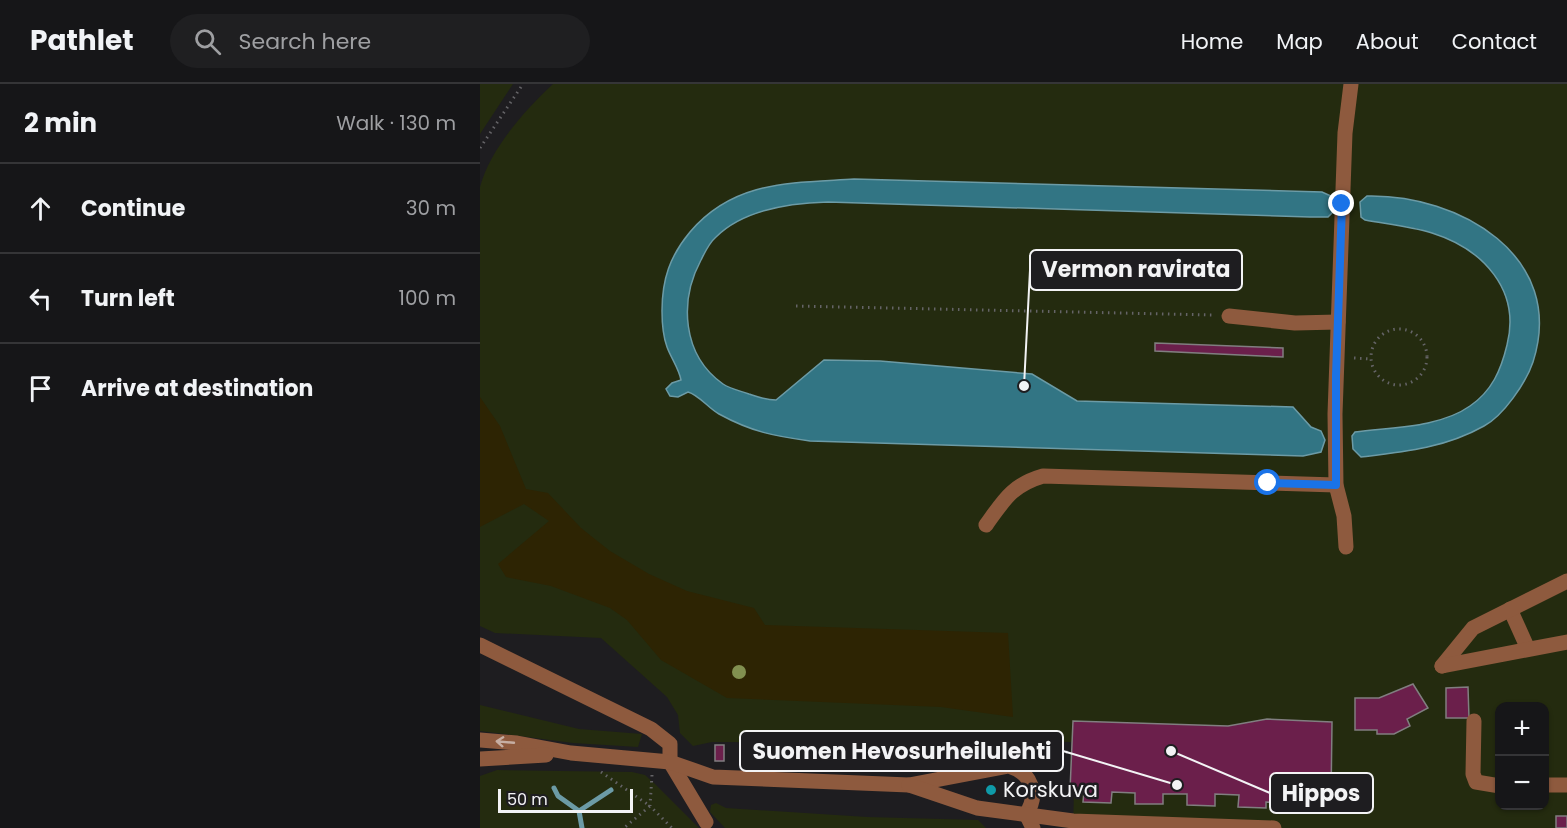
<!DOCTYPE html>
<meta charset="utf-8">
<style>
:root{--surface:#161618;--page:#1f1f21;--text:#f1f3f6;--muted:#9e9fa2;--line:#353537}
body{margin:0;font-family:Poppins,sans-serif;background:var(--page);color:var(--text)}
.controls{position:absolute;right:18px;bottom:18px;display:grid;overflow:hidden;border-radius:12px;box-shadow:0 2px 4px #0004}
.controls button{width:54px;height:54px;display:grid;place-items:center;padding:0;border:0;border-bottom:2px solid var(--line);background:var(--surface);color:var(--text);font:30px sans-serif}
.scale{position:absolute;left:18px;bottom:15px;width:135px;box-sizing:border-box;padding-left:6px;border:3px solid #f3f3f5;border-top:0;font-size:16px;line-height:21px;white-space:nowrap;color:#f3f3f5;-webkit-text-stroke:4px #1e1d20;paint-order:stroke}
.stop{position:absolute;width:18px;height:18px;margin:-14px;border:4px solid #1a73e8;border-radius:50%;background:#fff}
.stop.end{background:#1a73e8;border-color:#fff;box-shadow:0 2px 6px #0008}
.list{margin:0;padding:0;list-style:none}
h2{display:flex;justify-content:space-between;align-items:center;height:78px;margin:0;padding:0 24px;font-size:26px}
h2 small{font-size:20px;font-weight:400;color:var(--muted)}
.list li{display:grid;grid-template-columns:39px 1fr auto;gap:18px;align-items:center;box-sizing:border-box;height:90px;padding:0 24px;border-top:2px solid var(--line)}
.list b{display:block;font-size:22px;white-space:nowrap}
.list em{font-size:20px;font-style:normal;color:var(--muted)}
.icon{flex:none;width:33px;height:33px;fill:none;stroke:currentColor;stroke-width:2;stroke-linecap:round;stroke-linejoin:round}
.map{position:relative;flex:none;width:1087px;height:744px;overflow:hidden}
header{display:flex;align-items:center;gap:36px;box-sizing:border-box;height:84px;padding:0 30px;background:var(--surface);border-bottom:2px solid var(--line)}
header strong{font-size:28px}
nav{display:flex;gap:33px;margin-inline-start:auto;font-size:21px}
.search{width:420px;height:54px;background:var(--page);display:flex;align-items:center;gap:15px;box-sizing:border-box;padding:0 21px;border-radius:33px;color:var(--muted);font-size:22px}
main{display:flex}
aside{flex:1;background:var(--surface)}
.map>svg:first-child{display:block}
.green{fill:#242b0f;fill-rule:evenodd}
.sand{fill:#2d2403}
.water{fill:#327584;stroke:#6c9ba6;stroke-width:1.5}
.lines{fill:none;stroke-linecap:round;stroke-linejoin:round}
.stream{stroke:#6c9ba6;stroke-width:5}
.building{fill:#6b1f4b;stroke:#817e80;stroke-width:1.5}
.path{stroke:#656467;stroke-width:3;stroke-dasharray:1.5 4.5;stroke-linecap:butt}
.minor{stroke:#8e5a3e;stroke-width:15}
.tree{fill:#819050}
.oneway{stroke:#c6aea3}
.route{stroke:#1a73e8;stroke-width:8}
.culture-dot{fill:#0f9aa8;stroke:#1e1d20;stroke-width:2}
.labels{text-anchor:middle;stroke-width:5;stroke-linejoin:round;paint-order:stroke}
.poi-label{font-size:21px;fill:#f3f3f5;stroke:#1e1d20;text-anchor:start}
.leader{fill:none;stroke:#f3f3f5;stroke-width:2}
.callout-dot{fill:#f3f3f5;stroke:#1e1d20;stroke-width:2}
.callout{fill:#1e1d20;stroke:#f3f3f5;stroke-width:2}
.callout-label{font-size:22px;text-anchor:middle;font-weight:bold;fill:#f3f3f5}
</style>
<header>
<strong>Pathlet</strong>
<div class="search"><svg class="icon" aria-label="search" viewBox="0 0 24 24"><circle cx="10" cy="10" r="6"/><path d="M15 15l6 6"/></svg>Search here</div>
<nav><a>Home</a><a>Map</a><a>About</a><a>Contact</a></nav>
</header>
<main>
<aside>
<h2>2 min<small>Walk · 130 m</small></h2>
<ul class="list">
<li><svg class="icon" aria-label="ahead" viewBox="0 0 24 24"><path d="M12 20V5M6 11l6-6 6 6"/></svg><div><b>Continue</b></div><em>30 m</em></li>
<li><svg class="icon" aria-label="left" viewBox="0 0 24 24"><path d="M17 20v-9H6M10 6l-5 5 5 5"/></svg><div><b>Turn left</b></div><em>100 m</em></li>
<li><svg class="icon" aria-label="arrive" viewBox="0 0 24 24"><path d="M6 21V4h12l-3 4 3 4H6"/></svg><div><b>Arrive at destination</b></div></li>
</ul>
</aside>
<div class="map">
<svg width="1087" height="744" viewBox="0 0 1087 744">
<rect width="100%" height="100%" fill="#1e1d20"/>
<g class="green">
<path d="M 0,0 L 33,0 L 0,50 Z"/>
<path d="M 73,0 L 1087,0 L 1087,744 L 593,744 L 594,707 L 590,706 L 591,658 L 537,657 L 534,662 L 526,666 L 425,663 L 397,659 L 232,658 L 213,662 L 200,649 L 198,631 L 187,613 L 121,554 L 15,549 L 0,542 L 0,103 C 10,65 45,26 73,0 ZM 1020,622 L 1064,622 L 1064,722 L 1020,722 Z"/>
<path d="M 0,621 L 99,645 L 162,650 L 158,663 L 93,659 L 0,647 Z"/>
<path d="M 17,686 L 152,688 L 165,691 L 174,699 L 219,744 L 0,744 L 0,692 Z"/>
<path d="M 236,719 L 246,724 L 387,733 L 498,736 L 506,744 L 245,744 L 230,728 L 231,721 Z"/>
</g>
<path class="sand" d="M 0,313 L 20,342 L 46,405 L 68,409 L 101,444 L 130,467 L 169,490 L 207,507 L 274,524 L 285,541 L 528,549 L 533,633 L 461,623 L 247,614 L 181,576 L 147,536 L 130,524 L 71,502 L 26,493 L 18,480 L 69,437 L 44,420 L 0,443 Z"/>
<g class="water">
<path d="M 374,95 L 842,108 L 851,112 L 854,127 L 848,133 L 830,133 L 348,118 C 311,119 263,126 236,153 C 229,159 225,168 221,176 C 199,217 202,271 243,300 C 250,305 261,307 269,310 C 278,313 286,316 296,316 L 344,276 L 400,277 L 552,290 L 597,317 L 813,323 L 831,343 L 841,347 L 845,356 L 841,368 L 823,372 L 330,357 C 294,352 272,348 239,330 C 228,324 219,311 208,308 L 198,313 L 190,312 L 186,305 L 192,299 L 201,296 C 199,285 191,274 187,263 C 183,252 182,238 182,227 C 182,195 190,172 210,148 C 254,96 312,99 374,95 Z"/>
<path d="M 887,112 C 979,110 1087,172 1053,278 C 1046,299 1023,332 1004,342 C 965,364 924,368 881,373 L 873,365 L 872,352 L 875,348 C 911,343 959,344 990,322 C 1012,307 1021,286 1027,261 C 1041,206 1003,165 952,149 C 930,142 907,140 885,136 L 881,133 L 880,118 Z"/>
</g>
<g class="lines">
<g class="stream">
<path d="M 74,704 L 78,712 L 99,727 L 102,744"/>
<path d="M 99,727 L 131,706"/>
</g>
</g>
<g class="building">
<path d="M 675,259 L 803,264 L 803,273 L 675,267 Z"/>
<path d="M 933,600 L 948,624 L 927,635 L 930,642 L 914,650 L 897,650 L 897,646 L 875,646 L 875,614 L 899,614 Z"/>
<path d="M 988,603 L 989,634 L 966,634 L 966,604 Z"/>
<path d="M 787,635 L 852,638 L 851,715 L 838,714 L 838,725 L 808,724 L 808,719 L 786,718 L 786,724 L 758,723 L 759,711 L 735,710 L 735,722 L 707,721 L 707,710 L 683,710 L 683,720 L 655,720 L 655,709 L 632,708 L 631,719 L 603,718 L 604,707 L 590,706 L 593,637 L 748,642 Z"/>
<rect x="235" y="661" width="9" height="16"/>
<rect x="1076" y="732" width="11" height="12"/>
</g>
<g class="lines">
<g class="path">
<path d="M 0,64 L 43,0"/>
<path d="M 316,222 L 733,231"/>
<circle cx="919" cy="273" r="28"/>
<path d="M 874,274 L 890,275"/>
<path d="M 586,668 L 591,669"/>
<path d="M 121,688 L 170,722 L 144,744"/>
<path d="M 172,691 L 170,722 L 192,744"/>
</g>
<g class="minor">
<path d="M 749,232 L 815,239 L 858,238"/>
<path d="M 506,441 C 524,416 532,401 563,392 L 856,401"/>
<path d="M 866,463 L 864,432 L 856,401 L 855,330 L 865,49 L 871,0"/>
<path d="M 1030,525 L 1048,565"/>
<path d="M 0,561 L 171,645 L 190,660 L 190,678 L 226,738"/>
<path d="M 962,582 L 993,544 L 1087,497"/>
<path d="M 962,582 L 1087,558"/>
<path d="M 994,637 L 993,690 L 996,698 L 1020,702"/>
<path d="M 0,656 L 37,659 L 91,669 L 190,678 L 233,693 L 429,701 L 529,682 C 552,689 559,711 546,730 L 553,744"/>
<path d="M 0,675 L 66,671"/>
<path d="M 429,701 L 497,724 L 593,737 L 794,744"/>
<path d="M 1064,701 L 1087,701"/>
</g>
</g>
<circle class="tree" cx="259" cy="588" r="7"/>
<defs><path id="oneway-shaft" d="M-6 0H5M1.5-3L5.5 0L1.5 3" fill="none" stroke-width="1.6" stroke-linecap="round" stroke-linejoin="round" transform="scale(1.5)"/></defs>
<use class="oneway" href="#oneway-shaft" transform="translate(25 658) rotate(-175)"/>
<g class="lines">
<path class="route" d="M 788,399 L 856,401 L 856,292 L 862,120"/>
</g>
<circle class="culture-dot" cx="511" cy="706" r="6"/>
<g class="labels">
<g class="poi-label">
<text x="523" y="713">Korskuva</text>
</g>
</g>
<path class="leader" d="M544 302L550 186M697 701L583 667M691 667L790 709"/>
<g class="callout-dot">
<circle cx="544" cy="302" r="6"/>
<circle cx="697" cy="701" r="6"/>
<circle cx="691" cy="667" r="6"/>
</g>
<g class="callout">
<rect x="550" y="166" width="212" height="40" rx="6"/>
<rect x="260" y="647" width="323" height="40" rx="6"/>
<rect x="790" y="689" width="103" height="40" rx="6"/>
</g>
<g class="callout-label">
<text x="656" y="193">Vermon ravirata</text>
<text x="422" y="675">Suomen Hevosurheilulehti</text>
<text x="841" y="717">Hippos</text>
</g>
</svg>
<div class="controls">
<button>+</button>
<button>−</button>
</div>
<div class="scale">50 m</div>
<div class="stop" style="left:788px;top:399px"></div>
<div class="stop end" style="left:862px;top:120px"></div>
</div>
</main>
